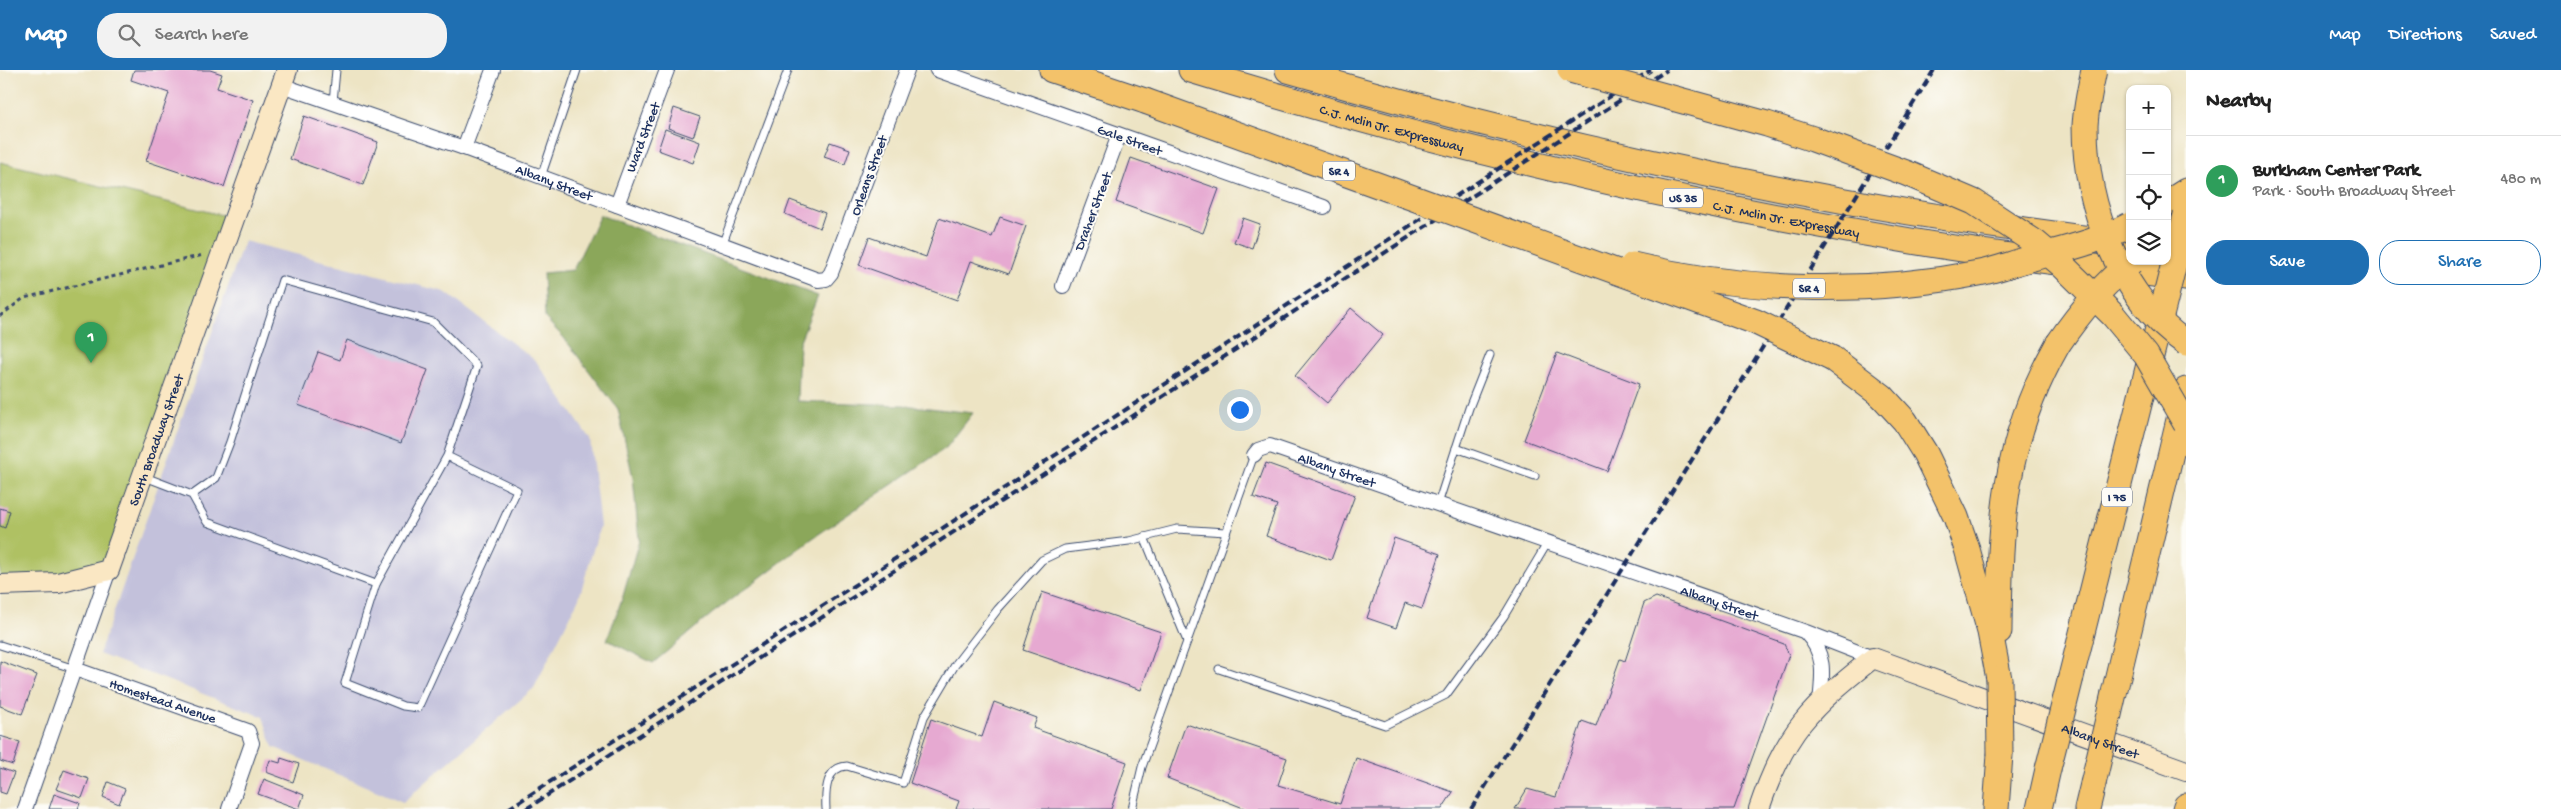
<!DOCTYPE html>
<meta charset="utf-8">
<style>
:root{--surface:#fff;--page:#f2f2f2;--text:#222;--muted:#767676;--line:#e0e0e0;--accent:#1f6fb2}
body{margin:0;font-family:"Gochi Hand",sans-serif;background:var(--page);color:var(--text)}
.controls{position:absolute;right:15px;top:15px;display:grid;overflow:hidden;border-radius:10px;box-shadow:0 1px 4px #0004}
.controls button{width:45px;height:45px;display:grid;place-items:center;padding:0;border:0;border-bottom:1px solid var(--line);background:var(--surface);color:var(--text);font:25px sans-serif}
.you{position:absolute;left:1239px;top:339px;width:18px;height:18px;margin:-12px;border:4px solid #fff;border-radius:50%;background:#1a73e8;box-shadow:0 0 0 8px #1a73e833}
.badge{display:grid;place-items:center;width:32px;height:32px;border-radius:50%;background:var(--accent);color:#fff;font-size:16px;font-weight:700}
.pin{position:absolute;translate:-50% -41px;filter:drop-shadow(0 1px 2px #0008)}
.pin::after{content:'';position:absolute;top:26px;width:18px;height:15px;background:inherit;clip-path:polygon(0 0,100% 0,50% 100%)}
.list{margin:0;padding:0;list-style:none}
h2{display:flex;justify-content:space-between;align-items:center;height:65px;margin:0;padding:0 20px;font-size:21px}
h2 small{font-size:16px;font-weight:400;color:var(--muted)}
.list li{display:grid;grid-template-columns:32px 1fr auto;gap:15px;align-items:center;box-sizing:border-box;height:90px;padding:0 20px;border-top:1px solid var(--line)}
.list b{display:block;font-size:19px;white-space:nowrap}
.list p{margin:0;font-size:16px;white-space:nowrap;color:var(--muted)}
.list em{font-size:16px;font-style:normal;color:var(--muted)}
.actions{display:flex;gap:10px;padding:15px 20px}
.actions a{flex:1;padding:11px 0;border:1px solid var(--accent);border-radius:20px;text-align:center;font-size:18px;color:var(--accent)}
.actions .main{background:var(--accent);color:#fff}
.icon{flex:none;width:28px;height:28px;fill:none;stroke:currentColor;stroke-width:2;stroke-linecap:round;stroke-linejoin:round}
.map{position:relative;flex:none;width:2186px;height:739px;overflow:hidden}
header{display:flex;align-items:center;gap:30px;box-sizing:border-box;height:70px;padding:0 25px;background:var(--accent);color:#fff}
header strong{font-size:24px}
nav{display:flex;gap:28px;margin-inline-start:auto;font-size:18px}
.search{width:350px;height:45px;background:var(--page);display:flex;align-items:center;gap:12px;box-sizing:border-box;padding:0 18px;border-radius:20px;color:var(--muted);font-size:19px}
main{display:flex}
aside{flex:1;background:var(--surface)}
.map>svg:first-child{display:block}
.industrial{fill:#c3c1db}
.green{fill:#afc164;stroke:#657861}
.forest{fill:#8ba75a;stroke:#536b5c}
.building{fill:#e6a9d1}
.lines{fill:none;stroke-linecap:round;stroke-linejoin:round}
.lane-casing{stroke:#3a4a6d;stroke-width:9}
.street-casing{stroke:#3a4a6d;stroke-width:16}
.secondary-casing{stroke:#3a4a6d;stroke-width:22}
.highway-casing{stroke:#3a4a6d;stroke-width:27}
.path{stroke:#3a4a6d;stroke-width:3;stroke-dasharray:4 4;stroke-linecap:butt}
.lane{stroke:#fff;stroke-width:7}
.street{stroke:#fff;stroke-width:14}
.secondary{stroke:#fae7c3;stroke-width:20}
.highway{stroke:#f3c26a;stroke-width:25}
.rail{stroke:#1b2f5e;stroke-width:4;stroke-dasharray:8 4;stroke-linecap:butt}
.highway-bridge-casing{stroke:#3a4a6d;stroke-width:27;stroke-linecap:butt}
.highway-bridge{stroke:#f3c26a;stroke-width:25}
.labels{text-anchor:middle;stroke-width:4;stroke-linejoin:round;paint-order:stroke}
.shield{fill:#fdfcf7;stroke:#5f6c8c;stroke-width:1}
.shield-label{font-size:12px;font-weight:bold;fill:#1b2f5e}
.street-label{font-size:14px;fill:#1b2f5e;stroke:#fdfcf7}
</style>
<header>
<strong>Map</strong>
<div class="search"><svg class="icon" aria-label="search" viewBox="0 0 24 24"><circle cx="10" cy="10" r="6"/><path d="M15 15l6 6"/></svg>Search here</div>
<nav><a>Map</a><a>Directions</a><a>Saved</a></nav>
</header>
<main>
<div class="map">
<svg width="2186" height="739" viewBox="0 0 2186 739">
<rect width="100%" height="100%" fill="#fdfcf7"/>
<filter id="ink" filterUnits="userSpaceOnUse"><feTurbulence type="fractalNoise" baseFrequency=".02" numOctaves="2"/><feDisplacementMap in="SourceGraphic" scale="10" xChannelSelector="R" yChannelSelector="G"/><feConvolveMatrix kernelMatrix="1 2 1 2 8 2 1 2 1" color-interpolation-filters="sRGB"/></filter>
<filter id="wash" filterUnits="userSpaceOnUse"><feTurbulence type="fractalNoise" baseFrequency=".0096" numOctaves="4" result="noise"/><feDisplacementMap in="SourceGraphic" scale="20" xChannelSelector="R" yChannelSelector="G"/><feGaussianBlur stdDeviation="1.12" result="paint"/><feColorMatrix in="noise" values="0 0 0 0 0 0 0 0 0 0 0 0 0 0 0 0 0 1.4 0 .05"/><feComposite in="paint" operator="in"/></filter>
<g filter="url(#wash)">
<rect width="100%" height="100%" fill="#ede4c4"/>
<path class="industrial" d="M 244,171 L 445,222 L 536,291 L 590,369 L 600,456 L 579,528 L 534,618 L 403,732 L 273,677 L 263,647 L 99,584 Z"/>
<path class="green" d="M 0,92 L 234,148 L 109,500 L 0,515 Z"/>
<path class="forest" d="M 600,145 L 818,226 L 799,273 L 797,331 L 903,335 L 973,343 L 946,378 L 813,468 L 713,543 L 653,593 L 607,570 L 623,526 L 639,470 L 633,408 L 618,339 L 564,268 L 545,248 L 543,203 L 573,200 Z"/>
<g id="blocks">
<g class="building">
<path d="M 134,0 L 210,0 L 222,4 L 217,18 L 253,30 L 224,117 L 146,91 L 169,23 L 131,10 Z"/>
<path d="M 674,38 L 700,47 L 693,67 L 668,58 Z"/>
<path d="M 304,46 L 378,72 L 363,115 L 290,89 Z"/>
<path d="M 665,59 L 700,72 L 693,93 L 658,80 Z"/>
<path d="M 830,72 L 850,79 L 845,94 L 824,87 Z"/>
<path d="M 1131,88 L 1219,119 L 1203,163 L 1116,132 Z"/>
<path d="M 790,130 L 825,143 L 820,158 L 785,144 Z"/>
<path d="M 1000,147 L 1026,156 L 1009,204 L 971,191 L 957,230 L 859,195 L 869,167 L 926,187 L 939,148 L 992,167 Z"/>
<path d="M 1243,148 L 1260,154 L 1252,178 L 1234,172 Z"/>
<path d="M 1351,238 L 1383,265 L 1327,333 L 1295,306 Z"/>
<path d="M 347,270 L 428,300 L 401,373 L 298,335 L 318,282 L 340,290 Z"/>
<path d="M 1557,283 L 1639,314 L 1607,401 L 1524,370 Z"/>
<path d="M 1266,393 L 1355,425 L 1331,490 L 1266,466 L 1277,435 L 1253,427 Z"/>
<path d="M 0,438 L 10,441 L 5,458 L 0,456 Z"/>
<path d="M 1394,468 L 1440,484 L 1422,539 L 1405,533 L 1396,558 L 1367,548 Z"/>
<path d="M 1042,522 L 1161,562 L 1141,620 L 1023,580 Z"/>
<path d="M 1656,527 L 1784,574 L 1789,585 L 1734,739 L 1515,739 L 1527,719 L 1556,727 L 1582,651 L 1596,656 L 1620,589 L 1625,591 L 1644,533 Z"/>
<path d="M 0,591 L 37,605 L 22,644 L 0,636 Z"/>
<path d="M 994,632 L 1037,648 L 1033,658 L 1127,692 L 1111,739 L 956,739 L 959,731 L 910,713 L 931,649 L 982,667 Z"/>
<path d="M 1186,654 L 1287,688 L 1278,715 L 1340,734 L 1356,688 L 1453,722 L 1442,739 L 1246,739 L 1167,708 Z"/>
<path d="M 0,666 L 20,672 L 13,695 L 0,691 Z"/>
<path d="M 281,688 L 299,694 L 293,712 L 266,702 L 270,690 L 280,693 Z"/>
<path d="M 0,698 L 14,703 L 6,724 L 0,722 Z"/>
<path d="M 64,700 L 89,709 L 82,728 L 56,719 Z"/>
<path d="M 264,709 L 304,725 L 299,739 L 258,724 Z"/>
<path d="M 108,712 L 125,719 L 119,734 L 103,727 Z"/>
<path d="M 54,724 L 80,733 L 78,739 L 49,739 Z"/>
</g>
</g>
</g>
<g filter="url(#ink)">
<use href="#blocks" fill-opacity="0" stroke="#3a4a6d" stroke-width="1"/>
<g class="lines">
<g class="lane-casing">
<g id="lane">
<path d="M 333,32 L 336,0"/>
<path d="M 541,107 L 577,0"/>
<path d="M 722,175 L 788,0"/>
<path d="M 1456,378 L 1535,406"/>
<path d="M 145,407 L 192,425 L 207,452 L 376,514"/>
<path d="M 192,425 L 216,408 L 230,372 L 282,210 L 433,252 L 477,296 L 447,386 L 376,514 L 345,613 L 403,636 L 418,638 L 517,420 L 447,386"/>
<path d="M 1438,434 L 1469,338 L 1490,285"/>
<path d="M 1144,467 L 1187,571"/>
<path d="M 0,575 L 75,599"/>
<path d="M 1219,599 L 1385,655 L 1446,625 L 1504,546 L 1548,472"/>
<path d="M 826,739 C 825,721 826,697 847,696 L 903,713 L 924,647 L 955,595 L 998,539 L 1042,490 L 1065,479 L 1129,471 L 1177,459 L 1226,462"/>
<path d="M 1132,739 L 1142,697 L 1254,385"/>
</g>
</g>
<g class="street-casing">
<g id="street">
<path d="M 937,0 L 1324,137"/>
<path id="s1" d="M 281,15 L 464,78 L 818,210 L 826,209 L 831,203 L 907,0"/>
<path d="M 464,78 L 493,0"/>
<path d="M 617,135 L 667,0"/>
<path d="M 1063,216 L 1119,65"/>
<path id="s2" d="M 1254,385 L 1258,380 L 1270,376 L 1806,562 L 1873,588"/>
<path d="M 1806,563 C 1826,584 1823,604 1820,632"/>
<path d="M 75,599 L 248,661 L 252,673 L 229,739"/>
<path d="M 25,739 L 109,500"/>
</g>
</g>
<g class="secondary-casing">
<g id="secondary">
<path id="s3" d="M 0,515 L 58,513 L 109,500 L 287,0"/>
<path id="s4" d="M 1759,739 C 1785,661 1810,638 1873,588 L 2186,701"/>
</g>
</g>
<g class="highway-casing">
<g id="highway">
<path d="M 1052,0 L 1145,31"/>
<path id="s5" d="M 1191,0 C 1429,73 1672,132 1917,172 C 2006,187 2096,197 2186,208"/>
<path d="M 1288,0 C 1564,80 1845,139 2130,174"/>
<path d="M 2167,133 L 2186,121"/>
<path d="M 1833,289 L 1882,326 L 1905,351 L 1925,383 L 1956,447 L 1967,479 L 1990,562 L 1999,609"/>
<path d="M 1999,561 C 2000,454 2003,370 2058,274"/>
<path d="M 2071,607 L 2161,246"/>
<path d="M 2114,623 L 2186,320"/>
<path d="M 1996,739 L 2000,685"/>
<path d="M 2039,739 L 2048,699"/>
<path d="M 2087,739 L 2093,714"/>
<path d="M 2185,739 L 2186,736"/>
</g>
</g>
<path class="path" d="M 0,246 L 24,228 L 203,185"/>
<use href="#lane" class="lane"/>
<use href="#street" class="street"/>
<use href="#secondary" class="secondary"/>
<use href="#highway" class="highway"/>
<g class="rail">
<path d="M 508,739 L 1651,0"/>
<path d="M 526,739 L 1667,0"/>
<path d="M 1471,739 L 1743,309 L 1934,0"/>
</g>
<g class="highway-bridge-casing">
<g id="highway-bridge">
<path d="M 1570,0 L 1767,54 L 1813,69 L 1906,103 L 1974,132 L 2036,173 L 2062,195 L 2113,245 L 2146,285 L 2186,354"/>
<path d="M 2094,0 C 2090,19 2086,37 2085,56 C 2085,136 2119,227 2186,273"/>
<path d="M 1145,31 L 1756,252 L 1833,289"/>
<path d="M 1633,195 C 1745,222 1865,225 1979,203 C 1996,200 2013,193 2029,189 C 2064,179 2098,172 2130,155"/>
<path d="M 2161,246 L 2186,145"/>
<path d="M 2058,274 C 2079,243 2102,215 2132,191"/>
<path d="M 1999,609 L 2000,685"/>
<path d="M 2048,699 L 2071,607"/>
<path d="M 2093,714 L 2114,623"/>
</g>
</g>
<use href="#highway-bridge" class="highway-bridge"/>
</g>
</g>
<g class="labels">
<g class="shield">
<rect x="1323" y="91.5" width="32" height="19" rx="4"/>
<rect x="1663" y="118.5" width="40" height="19" rx="4"/>
<rect x="1793" y="208.5" width="32" height="19" rx="4"/>
<rect x="2102" y="417.5" width="30" height="19" rx="4"/>
</g>
<g class="shield-label">
<text x="1339" y="105">SR 4</text>
<text x="1683" y="132">US 35</text>
<text x="1809" y="222">SR 4</text>
<text x="2117" y="431">I 75</text>
</g>
<g class="street-label">
<text dy="5" stroke="none"><textPath href="#s5" startOffset="209">C.J. Mclin Jr. Expressway</textPath></text>
<text transform="translate(642 67) rotate(-69)" y="5">Ward Street</text>
<text transform="translate(1130 69) rotate(20)" y="5">Gale Street</text>
<text transform="translate(868 105) rotate(-70)" y="5">Orleans Street</text>
<text dy="5" stroke="none"><textPath href="#s1" startOffset="290">Albany Street</textPath></text>
<text transform="translate(1092 141) rotate(-69)" y="5">Draher Street</text>
<text dy="5" stroke="none"><textPath href="#s5" startOffset="614">C.J. Mclin Jr. Expressway</textPath></text>
<text dy="5" stroke="none"><textPath href="#s3" startOffset="249">South Broadway Street</textPath></text>
<text dy="5" stroke="none"><textPath href="#s2" startOffset="90">Albany Street</textPath></text>
<text dy="5" stroke="none"><textPath href="#s2" startOffset="495">Albany Street</textPath></text>
<text transform="translate(163 630) rotate(19)" y="5">Homestead Avenue</text>
<text dy="5" stroke="none"><textPath href="#s4" startOffset="435">Albany Street</textPath></text>
</g>
</g>
</svg>
<div class="controls">
<button>+</button>
<button>−</button>
<button><svg class="icon" aria-label="locate" viewBox="0 0 24 24"><circle cx="12" cy="12" r="6"/><path d="M12 2v4M12 18v4M2 12h4M18 12h4"/></svg></button>
<button><svg class="icon" aria-label="layers" viewBox="0 0 24 24"><path d="M12 4l9 5-9 5-9-5zM3 14l9 5 9-5"/></svg></button>
</div>
<div class="you"></div>
<div class="pin badge" style="left:91px;top:293px;background:#2e9e5b">1</div>
</div>
<aside>
<h2>Nearby<small></small></h2>
<ul class="list">
<li><span class="badge" style="background:#2e9e5b">1</span><div><b>Burkham Center Park</b><p>Park · South Broadway Street</p></div><em>480 m</em></li>
</ul>
<div class="actions"><a class="main">Save</a><a>Share</a></div>
</aside>
</main>
